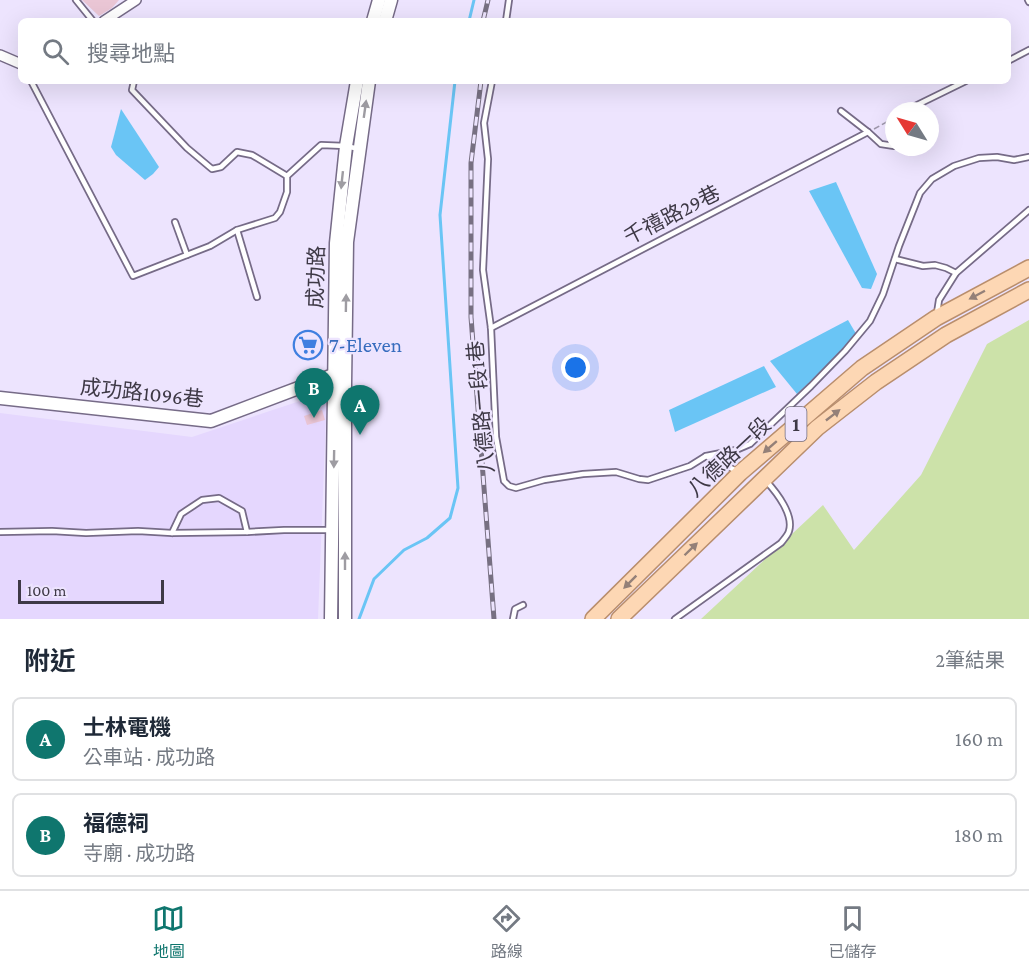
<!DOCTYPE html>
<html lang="zh-TW">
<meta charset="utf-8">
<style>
:root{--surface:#fff;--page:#f2f2f3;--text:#1f2937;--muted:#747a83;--line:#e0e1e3;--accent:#0f766e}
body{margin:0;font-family:"Crimson Pro","Noto Sans TC",serif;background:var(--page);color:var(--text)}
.compass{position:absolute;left:885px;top:102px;width:54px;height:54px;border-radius:50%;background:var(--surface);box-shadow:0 6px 24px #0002;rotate:307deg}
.scale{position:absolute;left:18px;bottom:15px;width:146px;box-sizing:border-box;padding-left:6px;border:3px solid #3e3946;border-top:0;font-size:16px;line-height:21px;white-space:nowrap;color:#3e3946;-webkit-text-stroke:4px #ede4fe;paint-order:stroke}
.you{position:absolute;left:576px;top:368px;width:21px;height:21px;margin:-15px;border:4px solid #fff;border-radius:50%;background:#1a73e8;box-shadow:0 0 0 9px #1a73e833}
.badge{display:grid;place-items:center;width:39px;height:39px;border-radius:50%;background:var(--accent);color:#fff;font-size:20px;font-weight:700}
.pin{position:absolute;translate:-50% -50px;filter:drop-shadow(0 2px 3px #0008)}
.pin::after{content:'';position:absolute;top:32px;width:21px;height:18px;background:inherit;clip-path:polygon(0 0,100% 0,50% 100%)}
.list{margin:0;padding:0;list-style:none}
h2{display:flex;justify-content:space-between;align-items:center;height:78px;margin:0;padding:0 24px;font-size:26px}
h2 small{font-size:20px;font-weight:400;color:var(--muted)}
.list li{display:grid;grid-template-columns:39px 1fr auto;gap:18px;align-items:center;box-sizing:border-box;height:84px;margin:0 12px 12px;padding:0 12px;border:2px solid var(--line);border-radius:9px}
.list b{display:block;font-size:22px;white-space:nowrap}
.list p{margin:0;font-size:20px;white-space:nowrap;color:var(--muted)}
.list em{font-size:20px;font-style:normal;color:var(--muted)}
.icon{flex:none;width:33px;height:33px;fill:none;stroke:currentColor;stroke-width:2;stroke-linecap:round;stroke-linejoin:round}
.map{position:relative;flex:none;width:1029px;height:619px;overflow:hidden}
.search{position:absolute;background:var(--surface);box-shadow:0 6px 24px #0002;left:18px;right:18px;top:18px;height:66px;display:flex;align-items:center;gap:15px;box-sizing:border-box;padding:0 21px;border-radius:9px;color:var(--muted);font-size:22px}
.sheet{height:270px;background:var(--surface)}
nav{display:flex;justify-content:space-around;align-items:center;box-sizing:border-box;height:84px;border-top:2px solid var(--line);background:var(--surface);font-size:16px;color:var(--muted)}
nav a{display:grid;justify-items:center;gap:3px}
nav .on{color:var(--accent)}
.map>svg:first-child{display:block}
.built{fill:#e5d7fe}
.green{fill:#cce2a9}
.water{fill:#6ac5f5}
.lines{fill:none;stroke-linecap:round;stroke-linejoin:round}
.stream{stroke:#6ac5f5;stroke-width:3}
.building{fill:#eac6d5}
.service-casing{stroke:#766b87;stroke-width:8}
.minor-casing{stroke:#766b87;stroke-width:12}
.tertiary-casing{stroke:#766b87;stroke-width:15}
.primary-casing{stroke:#b98e6d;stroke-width:18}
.path{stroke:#9e97ab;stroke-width:1.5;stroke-dasharray:6 3;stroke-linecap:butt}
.service{stroke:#fff;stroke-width:4.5}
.minor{stroke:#fff;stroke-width:9}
.tertiary{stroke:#fff;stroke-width:12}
.primary{stroke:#fdd7b4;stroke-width:15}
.rail-casing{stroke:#777082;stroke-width:5}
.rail{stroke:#ede4fe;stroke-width:3;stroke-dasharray:9;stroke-linecap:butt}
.oneway{fill:#9e9ca2}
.oneway2{fill:#948078}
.labels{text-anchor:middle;stroke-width:4.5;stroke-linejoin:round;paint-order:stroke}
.shield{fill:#ede4fe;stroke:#726c7d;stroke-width:1.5}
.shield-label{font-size:20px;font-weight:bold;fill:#3e3946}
.street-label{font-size:21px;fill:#3e3946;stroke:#ede4fe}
.shop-label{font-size:21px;fill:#366cbe;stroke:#ede4fe;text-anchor:start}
</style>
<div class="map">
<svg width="1029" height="619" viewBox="0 0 1029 619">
<rect width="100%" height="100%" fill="#ede4fe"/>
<path class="built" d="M 327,392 L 318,619 L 0,619 L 0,413 L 192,437 Z"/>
<path class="green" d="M 1029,320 L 1029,619 L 701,619 L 823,505 L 854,550 L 921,475 L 987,344 Z"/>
<g class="water">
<path d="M 121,109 L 159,167 L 153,174 L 145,180 L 116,155 L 111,147 Z"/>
<path d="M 836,182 L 877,274 L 871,289 L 862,288 L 809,191 Z"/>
<path d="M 848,320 L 858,337 L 797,394 L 770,361 Z"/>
<path d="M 764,366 L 776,387 L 675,432 L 669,410 Z"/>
</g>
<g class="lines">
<g class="stream">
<path d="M 469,21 L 474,0"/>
<path d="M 359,619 L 374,579 L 404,550 L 427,538 L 450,518 L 458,488 L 440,215 L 455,81"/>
</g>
</g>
<g class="building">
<path d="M 82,0 L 119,0 L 112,8 L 99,16 Z"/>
<path d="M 322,410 L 325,420 L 307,425 L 304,416 Z"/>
</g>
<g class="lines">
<g class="service-casing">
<g id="service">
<path d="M 76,0 L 93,21"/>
<path d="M 1028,0 L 1029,2"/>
<path d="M 506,21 L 509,0"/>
<path d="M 1008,61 L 1029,50"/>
<path d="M 31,81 L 133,276 L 210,246 L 237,230 L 275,218 L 280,212 L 287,192 L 287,176 L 321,145 L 346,146 L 359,149"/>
<path d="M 134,81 L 132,90 L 187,148 L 212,169 L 221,167 L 237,152 L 252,155 L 287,176"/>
<path d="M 492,81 L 484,123 L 488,159 L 483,270 L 491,328 L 496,437 L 504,481 L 509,486 L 516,488 L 544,480 L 583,474 L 616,472 L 639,479 L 648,480 L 690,466 L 706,456 L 737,471"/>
<path d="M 841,111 L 868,132 L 881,144 L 894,146"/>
<path d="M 916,111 L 915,106 L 966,81"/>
<path d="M 175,222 L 187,255"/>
<path d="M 237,230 L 257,297"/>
<path d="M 895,259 L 923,266 L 935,265 L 946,268 L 956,273"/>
<path d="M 937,313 L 939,300 L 956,273 L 1029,210"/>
<path d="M 491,328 L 868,132"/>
<path d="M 706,456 L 736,450 L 750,444 L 811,386 L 845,351 L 870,321 L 883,294 L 899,246 L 920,193 L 932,179 L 954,166 L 979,158 L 997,157 L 1014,160 L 1029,157"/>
<path d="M 0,532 L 52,531 L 86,533 L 138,531 L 172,533 L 247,532 L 284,530 L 330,530"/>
<path d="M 172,533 L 181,514 L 202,500 L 219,498 L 242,511 L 247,532"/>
<path d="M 513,619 L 515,609 L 523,605"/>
<path d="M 675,619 L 781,543 C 784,539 788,535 789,531 C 794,515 777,493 767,482"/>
</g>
</g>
<g class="minor-casing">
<g id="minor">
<path d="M 104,21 L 136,0"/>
<path d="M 0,55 L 21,64"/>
</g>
</g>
<g class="tertiary-casing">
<g id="tertiary">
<path d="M 373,21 L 379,0"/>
<path d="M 385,21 L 391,0"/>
<path d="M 0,398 L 211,421 L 333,375 L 340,374"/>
<path d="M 331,619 L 336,243 L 346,146 L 357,81"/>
<path d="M 345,619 L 345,384 L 347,242 L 369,81"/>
</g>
</g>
<g class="primary-casing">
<g id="primary">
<path d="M 593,619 L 740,473 L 862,368 L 936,318 L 1029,268"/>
<path d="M 619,619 L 817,428 L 876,382 L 946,335 L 1029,290"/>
</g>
</g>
<path class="path" d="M 874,129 L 894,118"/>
<use href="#service" class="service"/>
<use href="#minor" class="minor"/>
<use href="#tertiary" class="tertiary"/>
<use href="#primary" class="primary"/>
<g class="rail-casing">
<g id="rail">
<path d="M 483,21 L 488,0"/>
<path d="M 481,81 L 471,163 L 471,317 L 494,619"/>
</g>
</g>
<use href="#rail" class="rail"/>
</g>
<defs><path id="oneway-solid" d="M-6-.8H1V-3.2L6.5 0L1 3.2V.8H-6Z" transform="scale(1.5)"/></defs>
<g class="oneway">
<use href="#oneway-solid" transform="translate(365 109) rotate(-82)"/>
<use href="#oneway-solid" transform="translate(342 180) rotate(96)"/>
<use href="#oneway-solid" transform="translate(346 303) rotate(-89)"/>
<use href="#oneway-solid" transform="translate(334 459) rotate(91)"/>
<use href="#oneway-solid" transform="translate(345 561) rotate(-90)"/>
</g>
<g class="oneway2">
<use href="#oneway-solid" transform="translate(977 295) rotate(152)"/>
<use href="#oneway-solid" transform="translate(833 415) rotate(-38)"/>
<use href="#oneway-solid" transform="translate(770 447) rotate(139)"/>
<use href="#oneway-solid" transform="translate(691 549) rotate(-44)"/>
<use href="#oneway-solid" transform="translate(630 582) rotate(135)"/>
</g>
<defs>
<g id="supermarket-ring" transform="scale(1.5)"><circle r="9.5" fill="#ede4fe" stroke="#3f7fe0" stroke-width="1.5"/><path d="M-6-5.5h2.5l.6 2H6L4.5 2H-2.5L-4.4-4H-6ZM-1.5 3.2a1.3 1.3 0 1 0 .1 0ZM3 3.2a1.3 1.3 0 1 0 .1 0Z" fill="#3f7fe0"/></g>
</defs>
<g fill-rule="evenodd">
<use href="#supermarket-ring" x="308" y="345"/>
</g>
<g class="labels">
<rect class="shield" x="785.5" y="407" width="21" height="34" rx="4.5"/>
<g class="shield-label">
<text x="796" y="431">1</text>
</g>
<g class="street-label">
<text transform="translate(672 215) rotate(-27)" y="7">千禧路29巷</text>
<text transform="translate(316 277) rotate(-88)" y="7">成功路</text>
<text transform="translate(142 393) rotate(6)" y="7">成功路1096巷</text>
<text transform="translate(481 407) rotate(-95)" y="7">八德路一段1巷</text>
<text transform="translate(729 457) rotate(-43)" y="7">八德路一段</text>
</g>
<g class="shop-label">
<text x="329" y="352">7-Eleven</text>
</g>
</g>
</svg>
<svg class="compass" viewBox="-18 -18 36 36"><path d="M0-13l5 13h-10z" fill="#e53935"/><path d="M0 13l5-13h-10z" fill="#747a83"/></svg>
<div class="scale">100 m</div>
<div class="you"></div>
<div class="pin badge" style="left:360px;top:435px">A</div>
<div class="pin badge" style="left:314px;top:418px">B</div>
<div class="search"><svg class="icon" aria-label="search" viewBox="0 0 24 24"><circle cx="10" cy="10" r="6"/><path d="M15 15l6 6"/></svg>搜尋地點</div>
</div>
<section class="sheet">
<h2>附近<small>2筆結果</small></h2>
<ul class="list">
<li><span class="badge">A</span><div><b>士林電機</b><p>公車站 · 成功路</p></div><em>160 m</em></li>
<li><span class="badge">B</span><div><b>福德祠</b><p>寺廟 · 成功路</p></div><em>180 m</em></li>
</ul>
</section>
<nav>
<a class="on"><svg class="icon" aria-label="map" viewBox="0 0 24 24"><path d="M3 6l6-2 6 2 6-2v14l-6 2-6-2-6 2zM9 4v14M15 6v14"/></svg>地圖</a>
<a><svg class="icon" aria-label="directions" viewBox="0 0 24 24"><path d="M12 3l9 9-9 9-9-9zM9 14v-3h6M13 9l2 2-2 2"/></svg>路線</a>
<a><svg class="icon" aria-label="saved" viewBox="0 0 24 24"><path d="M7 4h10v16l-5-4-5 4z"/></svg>已儲存</a>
</nav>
